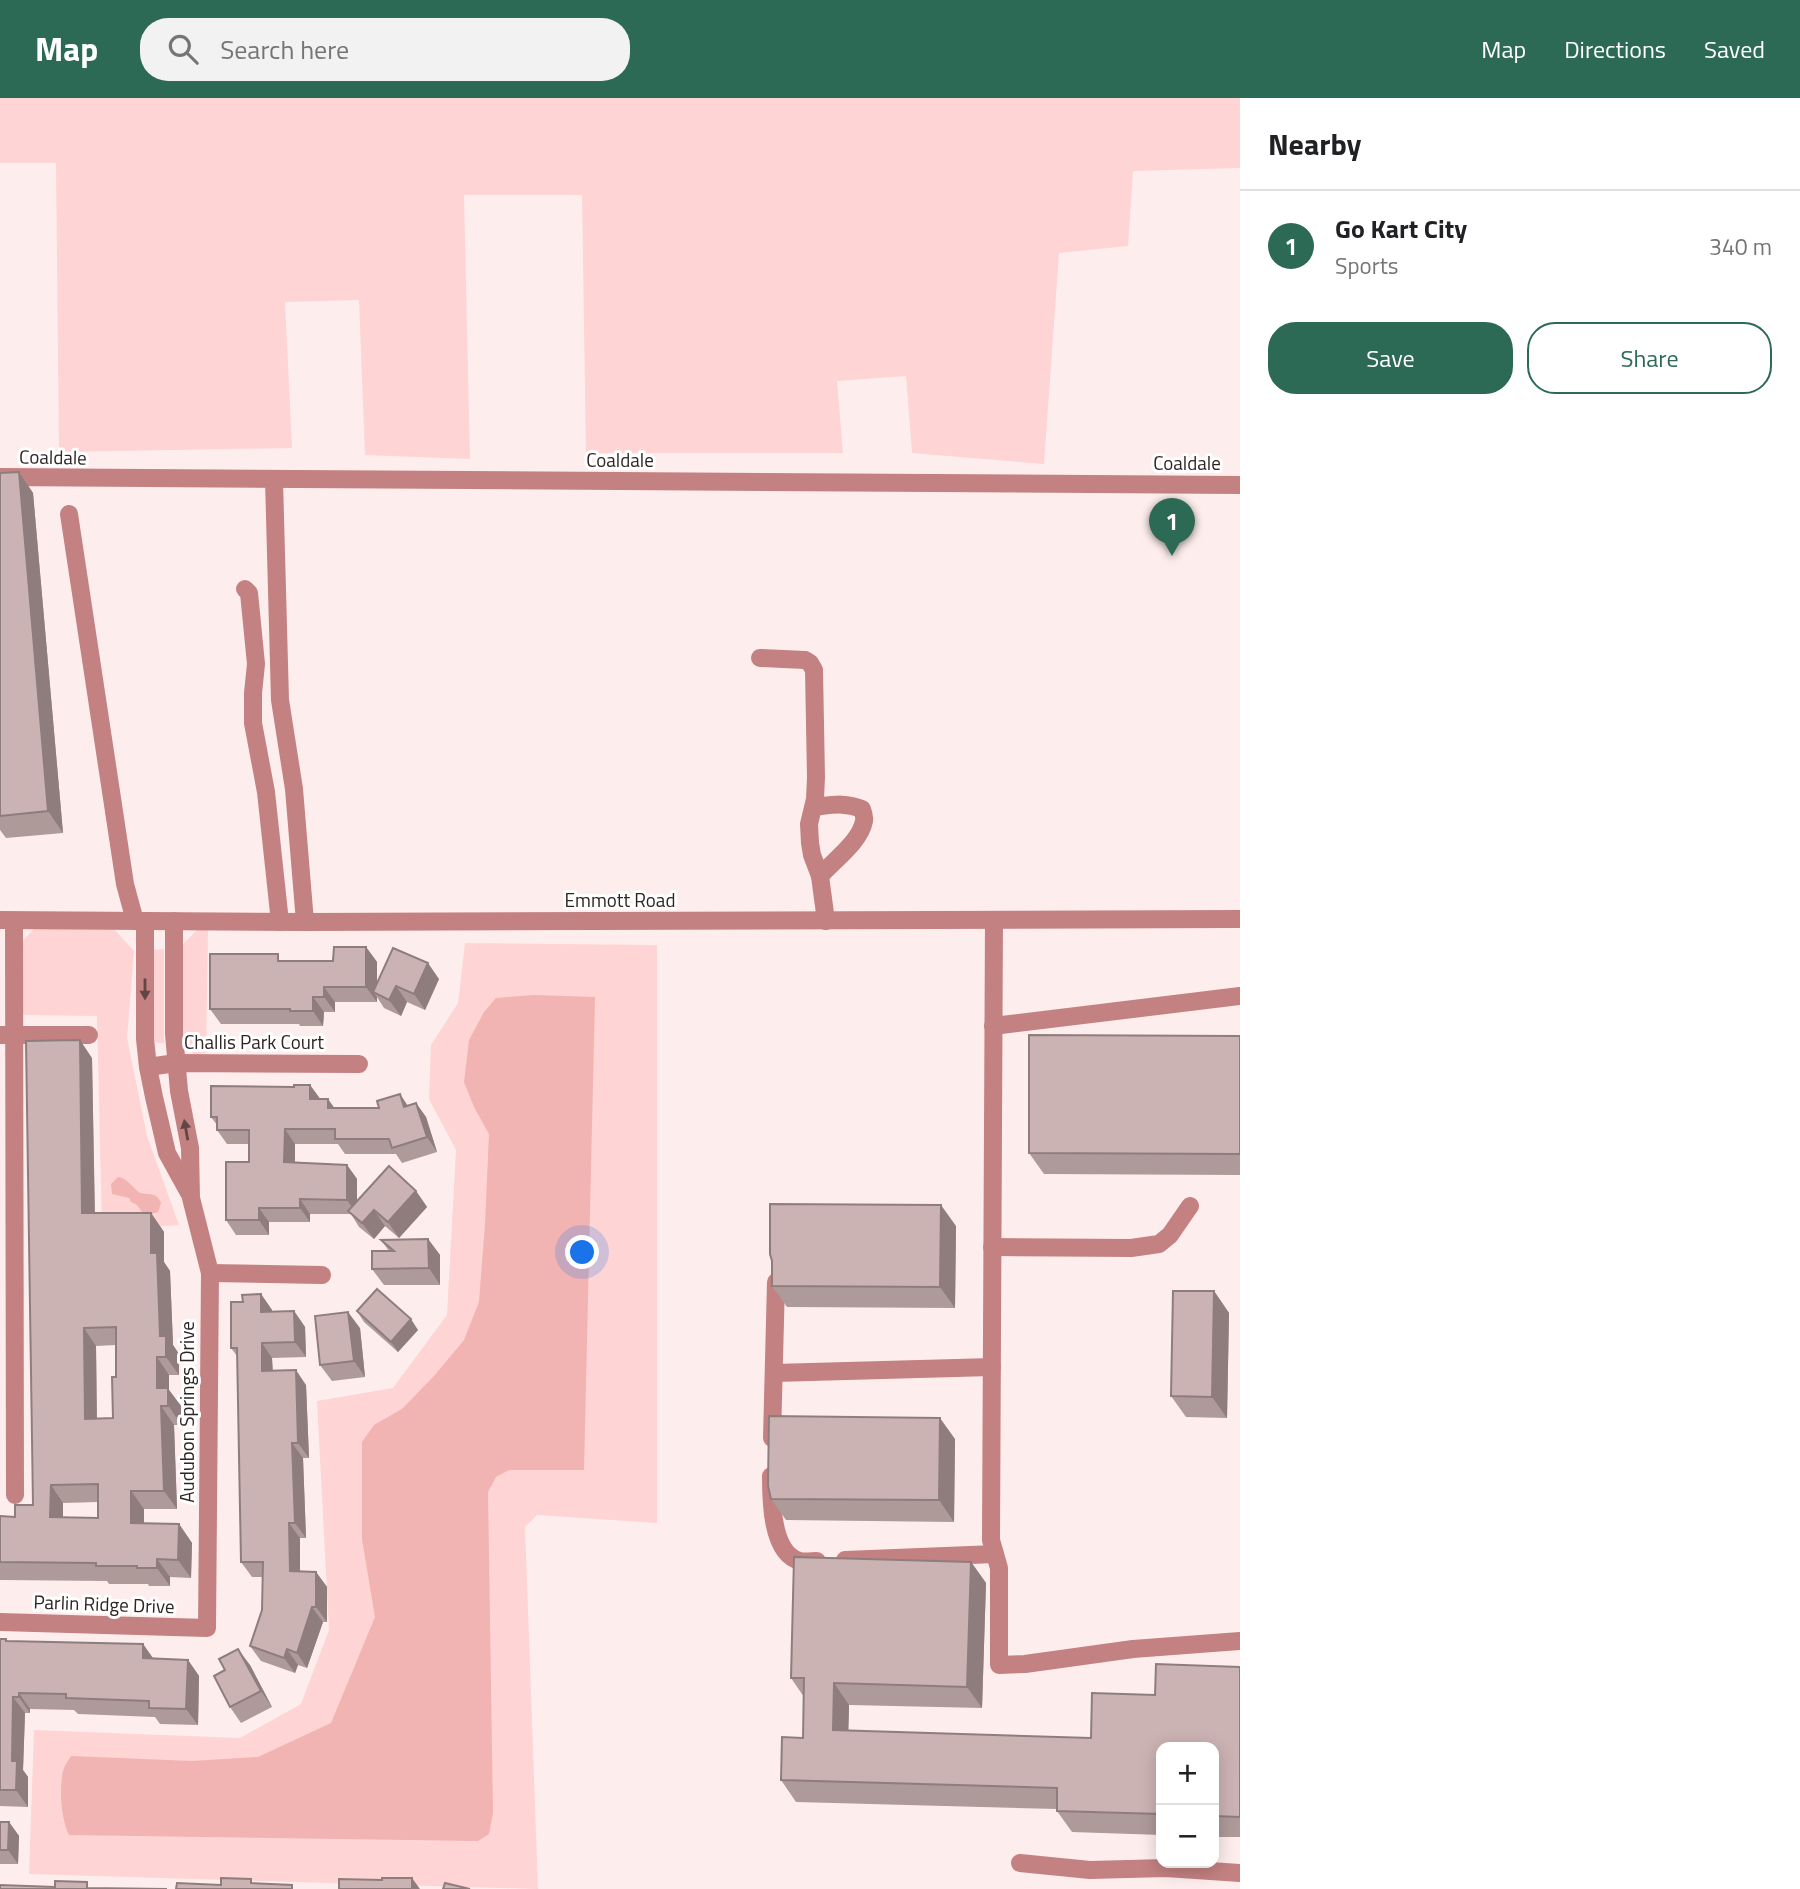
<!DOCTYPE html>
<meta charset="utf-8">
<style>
:root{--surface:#fff;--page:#f2f2f2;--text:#202124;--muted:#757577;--line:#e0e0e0;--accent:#2d6a55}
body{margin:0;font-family:"Titillium Web",sans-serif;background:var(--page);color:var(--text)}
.controls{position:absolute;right:21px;bottom:21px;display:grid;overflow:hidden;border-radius:14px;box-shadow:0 4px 18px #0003}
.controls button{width:63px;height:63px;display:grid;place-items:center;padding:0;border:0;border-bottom:2px solid var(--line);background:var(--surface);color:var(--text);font:35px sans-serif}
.you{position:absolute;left:583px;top:1155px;width:24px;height:24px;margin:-18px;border:5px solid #fff;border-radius:50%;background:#1a73e8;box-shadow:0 0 0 10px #1a73e833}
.badge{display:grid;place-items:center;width:46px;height:46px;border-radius:50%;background:var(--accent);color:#fff;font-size:23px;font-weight:700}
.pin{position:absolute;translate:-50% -58px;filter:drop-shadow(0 2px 4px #0008)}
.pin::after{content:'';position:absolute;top:37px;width:24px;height:21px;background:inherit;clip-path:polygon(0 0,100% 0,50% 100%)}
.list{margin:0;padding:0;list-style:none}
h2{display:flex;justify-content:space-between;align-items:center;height:91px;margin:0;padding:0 28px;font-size:30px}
h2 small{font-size:23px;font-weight:400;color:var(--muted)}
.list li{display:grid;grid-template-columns:46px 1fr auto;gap:21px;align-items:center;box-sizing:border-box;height:112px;padding:0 28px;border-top:2px solid var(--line)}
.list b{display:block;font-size:26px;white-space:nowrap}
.list p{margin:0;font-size:23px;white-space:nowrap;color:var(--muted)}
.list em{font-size:23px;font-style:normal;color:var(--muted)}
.actions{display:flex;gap:14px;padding:21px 28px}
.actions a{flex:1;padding:16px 0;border:2px solid var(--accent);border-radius:28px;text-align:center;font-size:24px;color:var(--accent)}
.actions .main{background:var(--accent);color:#fff}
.icon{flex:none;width:38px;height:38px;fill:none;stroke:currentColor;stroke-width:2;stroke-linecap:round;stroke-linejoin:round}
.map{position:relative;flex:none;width:1240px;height:1791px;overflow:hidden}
header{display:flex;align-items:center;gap:42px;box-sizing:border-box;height:98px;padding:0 35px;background:var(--accent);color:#fff}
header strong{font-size:33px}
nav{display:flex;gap:38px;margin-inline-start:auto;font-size:24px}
.search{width:490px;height:63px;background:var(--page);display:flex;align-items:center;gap:18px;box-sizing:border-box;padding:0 24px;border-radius:28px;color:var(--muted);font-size:26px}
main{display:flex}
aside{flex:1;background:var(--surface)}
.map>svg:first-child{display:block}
.green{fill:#fed4d4}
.water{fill:#f2b3b3}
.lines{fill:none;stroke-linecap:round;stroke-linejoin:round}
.minor{stroke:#c48182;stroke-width:18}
.wall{fill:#af9a9a;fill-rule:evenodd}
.shaded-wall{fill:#8f7d7d}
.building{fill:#ccb3b3;stroke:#8f7d7d;stroke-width:2;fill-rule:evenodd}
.oneway{fill:#624545}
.labels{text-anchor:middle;stroke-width:6;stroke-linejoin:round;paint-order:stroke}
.street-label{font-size:19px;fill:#2e2424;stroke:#fff}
</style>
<header>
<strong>Map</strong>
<div class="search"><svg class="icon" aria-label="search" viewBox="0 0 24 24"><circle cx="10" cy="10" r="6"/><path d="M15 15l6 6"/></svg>Search here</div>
<nav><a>Map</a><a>Directions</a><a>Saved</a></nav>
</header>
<main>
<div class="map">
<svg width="1240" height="1791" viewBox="0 0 1240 1791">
<rect width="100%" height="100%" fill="#fdeeed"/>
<g class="green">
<path d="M 0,0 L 1240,0 L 1240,70 L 1133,73 L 1128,148 L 1059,155 L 1044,366 L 912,355 L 906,278 L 837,283 L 843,355 L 586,355 L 582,97 L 464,97 L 470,361 L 365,357 L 359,202 L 285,204 L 292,350 L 59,354 L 56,65 L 0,65 Z"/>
<path d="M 41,823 L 114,831 L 134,853 L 127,940 L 147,1038 L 179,1127 L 102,1132 L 97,918 L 23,917 L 23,843 Z"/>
<path d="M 200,829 L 208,832 L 206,955 L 194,956 L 180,943 L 182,847 Z"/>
<path d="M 465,845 L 657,847 L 657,1425 L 537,1417 L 525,1429 L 538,1791 L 29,1776 L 34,1632 L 240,1640 L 301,1606 L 329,1532 L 317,1303 L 393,1290 L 447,1217 L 456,1052 L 429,1001 L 431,947 L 458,905 Z"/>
<path d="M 164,851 L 164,945 L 158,945 L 153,942 L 153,852 Z"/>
</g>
<g class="water">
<path d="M 533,897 L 595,899 L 584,1372 L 509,1372 L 496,1379 L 488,1394 L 493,1715 L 489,1736 L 478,1743 L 69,1737 C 61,1720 59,1692 63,1673 C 64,1668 68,1663 71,1658 L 192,1663 L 258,1659 L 331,1625 L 375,1519 L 362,1441 L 362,1344 L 374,1327 L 402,1311 L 434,1278 L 464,1242 L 479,1204 L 485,1126 L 489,1036 L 474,1009 L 464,984 L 469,942 L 484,914 L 496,900 Z"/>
<path d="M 118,1079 C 126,1079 133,1090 140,1095 C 149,1097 157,1094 161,1105 L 158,1114 L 148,1117 L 144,1117 L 137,1107 L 131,1104 L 129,1100 L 112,1096 L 111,1086 Z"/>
</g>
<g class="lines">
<g class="minor">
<path d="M 0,379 L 1240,387"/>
<path d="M 274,382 L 280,602 L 294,691 L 305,824"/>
<path d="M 69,416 L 125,786 L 135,823"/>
<path d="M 245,491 L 249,495 L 256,566 L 253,595 L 253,625 L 266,694 L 280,824"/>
<path d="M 760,560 L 805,562 L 810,565 L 814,572 L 816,679 L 815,701 L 809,726 L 810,745 L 812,757 L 820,778 L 826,823"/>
<path d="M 814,709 C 832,707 845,704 862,711 C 863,714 865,721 864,723 C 860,744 834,762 820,778"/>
<path d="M 0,822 L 305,824 L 1240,821"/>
<path d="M 994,822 L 991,1442 L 999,1470 L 999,1567 L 1025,1566 L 1133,1551 L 1240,1543"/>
<path d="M 14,823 L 15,1397"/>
<path d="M 145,823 L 145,941 L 148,969 L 154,999 L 167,1055 L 189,1095"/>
<path d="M 993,928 L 1240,898"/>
<path d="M 0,937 L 89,937"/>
<path d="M 148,969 L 176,965 L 359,966"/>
<path d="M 992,1149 L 1131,1150 L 1159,1146 L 1170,1137 L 1190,1108"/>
<path d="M 210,1175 L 322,1177"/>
<path d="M 774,1275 L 992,1269"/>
<path d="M 772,1340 L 776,1184"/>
<path d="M 771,1378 C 771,1401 771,1456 800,1463 C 805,1464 812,1463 817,1463"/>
<path d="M 845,1462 L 995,1456"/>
<path d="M 0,1524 L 207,1530 L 210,1175 L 191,1100 L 190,1050 L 179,993 L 174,936 L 174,823"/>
<path d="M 1020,1765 L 1090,1772 L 1166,1770 L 1240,1775"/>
</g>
</g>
<g class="wall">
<path d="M 19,374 L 33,395 L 63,735 L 6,740 L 0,732 L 0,375 Z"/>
<path d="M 366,849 L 377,864 L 377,886 L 439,881 L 425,912 L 407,904 L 401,918 L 384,910 L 377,899 L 377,904 L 335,904 L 335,914 L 324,914 L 323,928 L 300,928 L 299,926 L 221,926 L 210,911 L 283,863 L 333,863 Z"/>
<path d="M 1240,938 L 1240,1077 L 1044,1076 L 1029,1055 Z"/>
<path d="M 92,960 L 95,1115 L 151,1115 L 164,1134 L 164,1164 L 170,1173 L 173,1247 L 179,1256 L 179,1277 L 169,1277 L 169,1292 L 181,1308 L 181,1327 L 174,1327 L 177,1411 L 144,1411 L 144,1426 L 179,1426 L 192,1445 L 191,1480 L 170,1479 L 170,1488 L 149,1488 L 148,1486 L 109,1486 L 107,1483 L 0,1482 L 0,1418 L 15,1419 L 33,1407 ZM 116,1247 L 116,1279 L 113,1320 L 97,1320 L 96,1248 ZM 98,1404 L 98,1420 L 63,1419 L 63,1405 Z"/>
<path d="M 310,987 L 320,1001 L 335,1010 L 379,1010 L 408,1007 L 416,1005 L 426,1019 L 437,1054 L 402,1065 L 396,1056 L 345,1056 L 338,1046 L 295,1046 L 295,1065 L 347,1067 L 357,1081 L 357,1103 L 416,1093 L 427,1109 L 399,1140 L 385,1128 L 374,1141 L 359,1129 L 351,1116 L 310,1116 L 310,1124 L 269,1124 L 269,1137 L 236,1137 L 226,1122 L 249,1064 L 249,1046 L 227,1046 L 217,1032 L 217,1027 L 211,1019 L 294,989 Z"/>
<path d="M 956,1128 L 955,1210 L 787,1209 L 772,1188 Z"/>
<path d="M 428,1141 L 440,1157 L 440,1187 L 384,1187 L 372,1171 L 389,1153 L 381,1142 Z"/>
<path d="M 1214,1193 L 1229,1215 L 1227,1320 L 1186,1319 L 1171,1298 Z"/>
<path d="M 261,1196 L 272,1212 L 272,1214 L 294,1213 L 305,1229 L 306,1259 L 272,1260 L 273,1273 L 306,1287 L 309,1360 L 303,1360 L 306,1440 L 300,1440 L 300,1473 L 316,1474 L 327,1489 L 327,1524 L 323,1524 L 307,1570 L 298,1567 L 295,1575 L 261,1563 L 250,1548 L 262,1512 L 263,1479 L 252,1479 L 241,1464 L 237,1258 L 231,1250 L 243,1204 Z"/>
<path d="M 357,1213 L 418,1232 L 398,1254 L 364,1224 Z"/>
<path d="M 360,1230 L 365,1279 L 332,1283 L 320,1267 Z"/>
<path d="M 955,1341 L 954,1424 L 786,1422 L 771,1401 Z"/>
<path d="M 971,1464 L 986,1485 L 982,1610 L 849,1607 L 848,1633 L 1091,1640 L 1155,1597 L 1240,1569 L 1240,1739 L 1214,1739 L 1214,1649 L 1161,1649 L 1161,1737 L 1072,1734 L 1057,1713 L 1057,1711 L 796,1704 L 781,1682 L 803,1640 L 804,1599 L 791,1580 Z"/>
<path d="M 0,1541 L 6,1541 L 8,1543 L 143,1546 L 153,1560 L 188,1562 L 199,1578 L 198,1627 L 160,1626 L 155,1619 L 78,1616 L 74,1612 L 30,1611 L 30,1615 L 25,1615 L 23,1672 L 28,1679 L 28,1709 L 0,1708 Z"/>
<path d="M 250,1567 L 272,1609 L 241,1625 L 230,1609 Z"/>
<path d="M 0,1724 L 9,1724 L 19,1738 L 18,1766 L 0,1766 Z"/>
</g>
<g class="shaded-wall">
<path d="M 19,374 L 33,395 L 63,735 L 48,713 Z"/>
<path d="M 366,849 L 377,864 L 377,896 L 373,894 L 377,899 L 377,904 L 366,889 Z"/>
<path d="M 428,865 L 439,881 L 425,912 L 414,896 Z"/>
<path d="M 396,888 L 407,904 L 401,918 L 389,902 Z"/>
<path d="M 324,889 L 335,904 L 335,914 L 324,899 Z"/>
<path d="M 313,899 L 324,914 L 323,928 L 313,913 Z"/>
<path d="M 80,942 L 92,960 L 95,1134 L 82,1115 Z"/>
<path d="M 310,987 L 321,1002 L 310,1001 Z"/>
<path d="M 400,996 L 410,1011 L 404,1009 Z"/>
<path d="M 328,1001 L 338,1015 L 328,1010 Z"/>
<path d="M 416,1005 L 426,1019 L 437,1054 L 427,1039 Z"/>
<path d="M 285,1031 L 295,1046 L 295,1079 L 284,1064 Z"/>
<path d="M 347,1067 L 357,1081 L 357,1116 L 347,1102 Z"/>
<path d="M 416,1093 L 427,1109 L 399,1140 L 388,1124 Z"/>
<path d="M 300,1101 L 310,1116 L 310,1124 L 300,1110 Z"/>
<path d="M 941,1107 L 956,1128 L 955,1210 L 940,1189 Z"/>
<path d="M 259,1110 L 269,1124 L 269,1137 L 259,1122 Z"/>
<path d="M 374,1112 L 385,1128 L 374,1141 L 362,1125 Z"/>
<path d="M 151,1115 L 164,1134 L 164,1164 L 170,1173 L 173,1247 L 179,1256 L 179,1277 L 166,1259 L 160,1238 L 151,1155 Z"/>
<path d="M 428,1141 L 440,1157 L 440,1187 L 429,1170 Z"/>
<path d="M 1214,1193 L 1229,1215 L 1227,1320 L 1212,1299 Z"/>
<path d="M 261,1196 L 272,1212 L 272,1229 L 261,1214 Z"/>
<path d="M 294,1213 L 305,1229 L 306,1259 L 295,1244 Z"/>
<path d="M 348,1214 L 360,1230 L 365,1279 L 354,1263 Z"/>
<path d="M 411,1221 L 418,1232 L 398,1254 L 391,1244 Z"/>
<path d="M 84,1230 L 96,1248 L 97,1339 L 85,1321 Z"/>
<path d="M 262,1245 L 272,1260 L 273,1288 L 262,1273 Z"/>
<path d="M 157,1259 L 169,1277 L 169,1292 L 181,1308 L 181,1327 L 157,1290 Z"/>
<path d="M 296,1272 L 306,1287 L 309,1360 L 298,1345 Z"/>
<path d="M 161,1308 L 174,1327 L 177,1411 L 164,1393 Z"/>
<path d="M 940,1320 L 955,1341 L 954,1424 L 939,1402 Z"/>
<path d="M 292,1345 L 303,1360 L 306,1440 L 295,1425 Z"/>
<path d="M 51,1387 L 63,1405 L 63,1438 L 50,1419 Z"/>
<path d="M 131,1393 L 144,1411 L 144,1444 L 131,1425 Z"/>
<path d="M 289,1425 L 300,1440 L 300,1489 L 290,1473 Z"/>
<path d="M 179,1426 L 192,1445 L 191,1480 L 178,1462 Z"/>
<path d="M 157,1461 L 170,1479 L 170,1488 L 157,1470 Z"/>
<path d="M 971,1464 L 986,1485 L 982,1610 L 967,1589 Z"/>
<path d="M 316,1474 L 327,1489 L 327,1524 L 316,1509 Z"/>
<path d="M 312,1509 L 323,1524 L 307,1570 L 297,1555 Z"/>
<path d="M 143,1546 L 154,1562 L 143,1560 Z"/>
<path d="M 238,1551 L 250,1567 L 272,1609 L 261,1593 Z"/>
<path d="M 287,1551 L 298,1567 L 295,1575 L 284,1560 Z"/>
<path d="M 188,1562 L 199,1578 L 198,1627 L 186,1611 Z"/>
<path d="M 834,1585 L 849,1607 L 848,1653 L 833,1632 Z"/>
<path d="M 19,1595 L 30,1611 L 30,1615 L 19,1599 Z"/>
<path d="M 13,1599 L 25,1615 L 23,1672 L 28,1679 L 28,1709 L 16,1692 L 12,1663 Z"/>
<path d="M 9,1724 L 19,1738 L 18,1766 L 8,1752 Z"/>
<path d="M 412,1780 L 420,1791 L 412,1791 Z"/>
</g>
<g class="building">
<path d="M 19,374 L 48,713 L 0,718 L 0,375 Z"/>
<path d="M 334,849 L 366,849 L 366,889 L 324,889 L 324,899 L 313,899 L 313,913 L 290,913 L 290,911 L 210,911 L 210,856 L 278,856 L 278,863 L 333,863 Z"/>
<path d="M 393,850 L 428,865 L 414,896 L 396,888 L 389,902 L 373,894 Z"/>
<path d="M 1029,937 L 1240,938 L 1240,1056 L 1029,1055 Z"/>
<path d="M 80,942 L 82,1115 L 151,1115 L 151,1155 L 157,1155 L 160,1238 L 166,1238 L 166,1259 L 157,1259 L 157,1290 L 168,1290 L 168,1308 L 161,1308 L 164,1393 L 131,1393 L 131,1425 L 179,1426 L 178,1462 L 157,1461 L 157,1470 L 137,1470 L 137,1468 L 96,1468 L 96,1465 L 0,1464 L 0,1418 L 15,1419 L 15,1407 L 33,1407 L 26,943 ZM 116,1229 L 116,1279 L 112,1279 L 113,1320 L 85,1321 L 84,1230 ZM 98,1386 L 98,1420 L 50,1419 L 51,1387 Z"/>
<path d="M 294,987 L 310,987 L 310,1001 L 328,1001 L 328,1010 L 379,1010 L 377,1003 L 400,996 L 404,1009 L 416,1005 L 427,1039 L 392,1050 L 389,1041 L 335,1041 L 335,1031 L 285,1031 L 284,1064 L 347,1067 L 347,1102 L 300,1101 L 300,1110 L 259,1110 L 259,1122 L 226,1122 L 226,1064 L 249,1064 L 249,1032 L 217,1032 L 217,1019 L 211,1019 L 211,988 L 294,989 Z"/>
<path d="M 389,1068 L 416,1093 L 388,1124 L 374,1112 L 362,1125 L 348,1113 Z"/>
<path d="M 770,1106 L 941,1107 L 940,1189 L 772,1188 L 772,1163 L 770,1156 Z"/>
<path d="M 428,1141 L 429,1170 L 372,1171 L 372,1153 L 394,1153 L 381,1142 Z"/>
<path d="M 377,1191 L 411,1221 L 391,1244 L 357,1213 Z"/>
<path d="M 1173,1193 L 1214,1193 L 1212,1299 L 1171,1298 Z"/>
<path d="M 261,1196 L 261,1214 L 294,1213 L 295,1244 L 262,1245 L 262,1273 L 296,1272 L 298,1345 L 292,1345 L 295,1425 L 289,1425 L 290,1473 L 316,1474 L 316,1509 L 312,1509 L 297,1555 L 287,1551 L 284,1560 L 250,1548 L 262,1512 L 263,1464 L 241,1464 L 237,1250 L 231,1250 L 231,1204 L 243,1204 L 242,1197 Z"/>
<path d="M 348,1214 L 354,1263 L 320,1267 L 315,1218 Z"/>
<path d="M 769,1318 L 940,1320 L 939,1402 L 771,1401 L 768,1388 Z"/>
<path d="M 794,1459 L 971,1464 L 967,1589 L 834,1585 L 833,1632 L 1091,1640 L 1092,1595 L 1155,1597 L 1156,1566 L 1240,1569 L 1240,1719 L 1214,1718 L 1214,1649 L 1161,1649 L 1161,1716 L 1057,1713 L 1057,1690 L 781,1682 L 782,1639 L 803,1640 L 804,1580 L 791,1580 Z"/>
<path d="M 0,1541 L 6,1541 L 6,1543 L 143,1546 L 143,1560 L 188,1562 L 186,1611 L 149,1610 L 149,1603 L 66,1600 L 66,1596 L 19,1595 L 19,1599 L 13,1599 L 12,1663 L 17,1663 L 16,1692 L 0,1692 Z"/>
<path d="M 238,1551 L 261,1593 L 230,1609 L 214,1578 L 225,1572 L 219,1561 Z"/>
<path d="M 0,1724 L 9,1724 L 8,1752 L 0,1752 Z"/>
<path d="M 221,1780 L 251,1781 L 251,1785 L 292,1787 L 292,1791 L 176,1791 L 177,1785 L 221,1787 Z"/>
<path d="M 382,1780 L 412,1780 L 412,1791 L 339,1791 L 339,1781 L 382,1782 Z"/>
<path d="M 55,1783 L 87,1784 L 87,1790 L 167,1791 L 0,1791 L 0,1787 L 55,1789 Z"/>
<path d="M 445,1785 L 470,1791 L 443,1791 Z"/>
</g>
<defs><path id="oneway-solid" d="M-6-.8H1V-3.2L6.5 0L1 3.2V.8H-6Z" transform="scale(1.75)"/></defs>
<g class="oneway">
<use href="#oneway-solid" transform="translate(145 891) rotate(90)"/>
<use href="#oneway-solid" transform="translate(186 1032) rotate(-100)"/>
</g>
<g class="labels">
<g class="street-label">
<text transform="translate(53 359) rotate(1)" y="7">Coaldale</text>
<text x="620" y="369">Coaldale</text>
<text x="1187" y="372">Coaldale</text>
<text x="620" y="809">Emmott Road</text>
<text x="254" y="951">Challis Park Court</text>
<text transform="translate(187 1314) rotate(-90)" y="7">Audubon Springs Drive</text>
<text transform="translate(104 1506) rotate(2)" y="7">Parlin Ridge Drive</text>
</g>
</g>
</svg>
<div class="controls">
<button>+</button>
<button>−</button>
</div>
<div class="you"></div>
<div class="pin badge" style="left:1172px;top:458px">1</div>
</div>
<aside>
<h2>Nearby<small></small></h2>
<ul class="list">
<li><span class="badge">1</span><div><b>Go Kart City</b><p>Sports</p></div><em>340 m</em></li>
</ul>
<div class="actions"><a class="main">Save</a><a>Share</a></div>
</aside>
</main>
